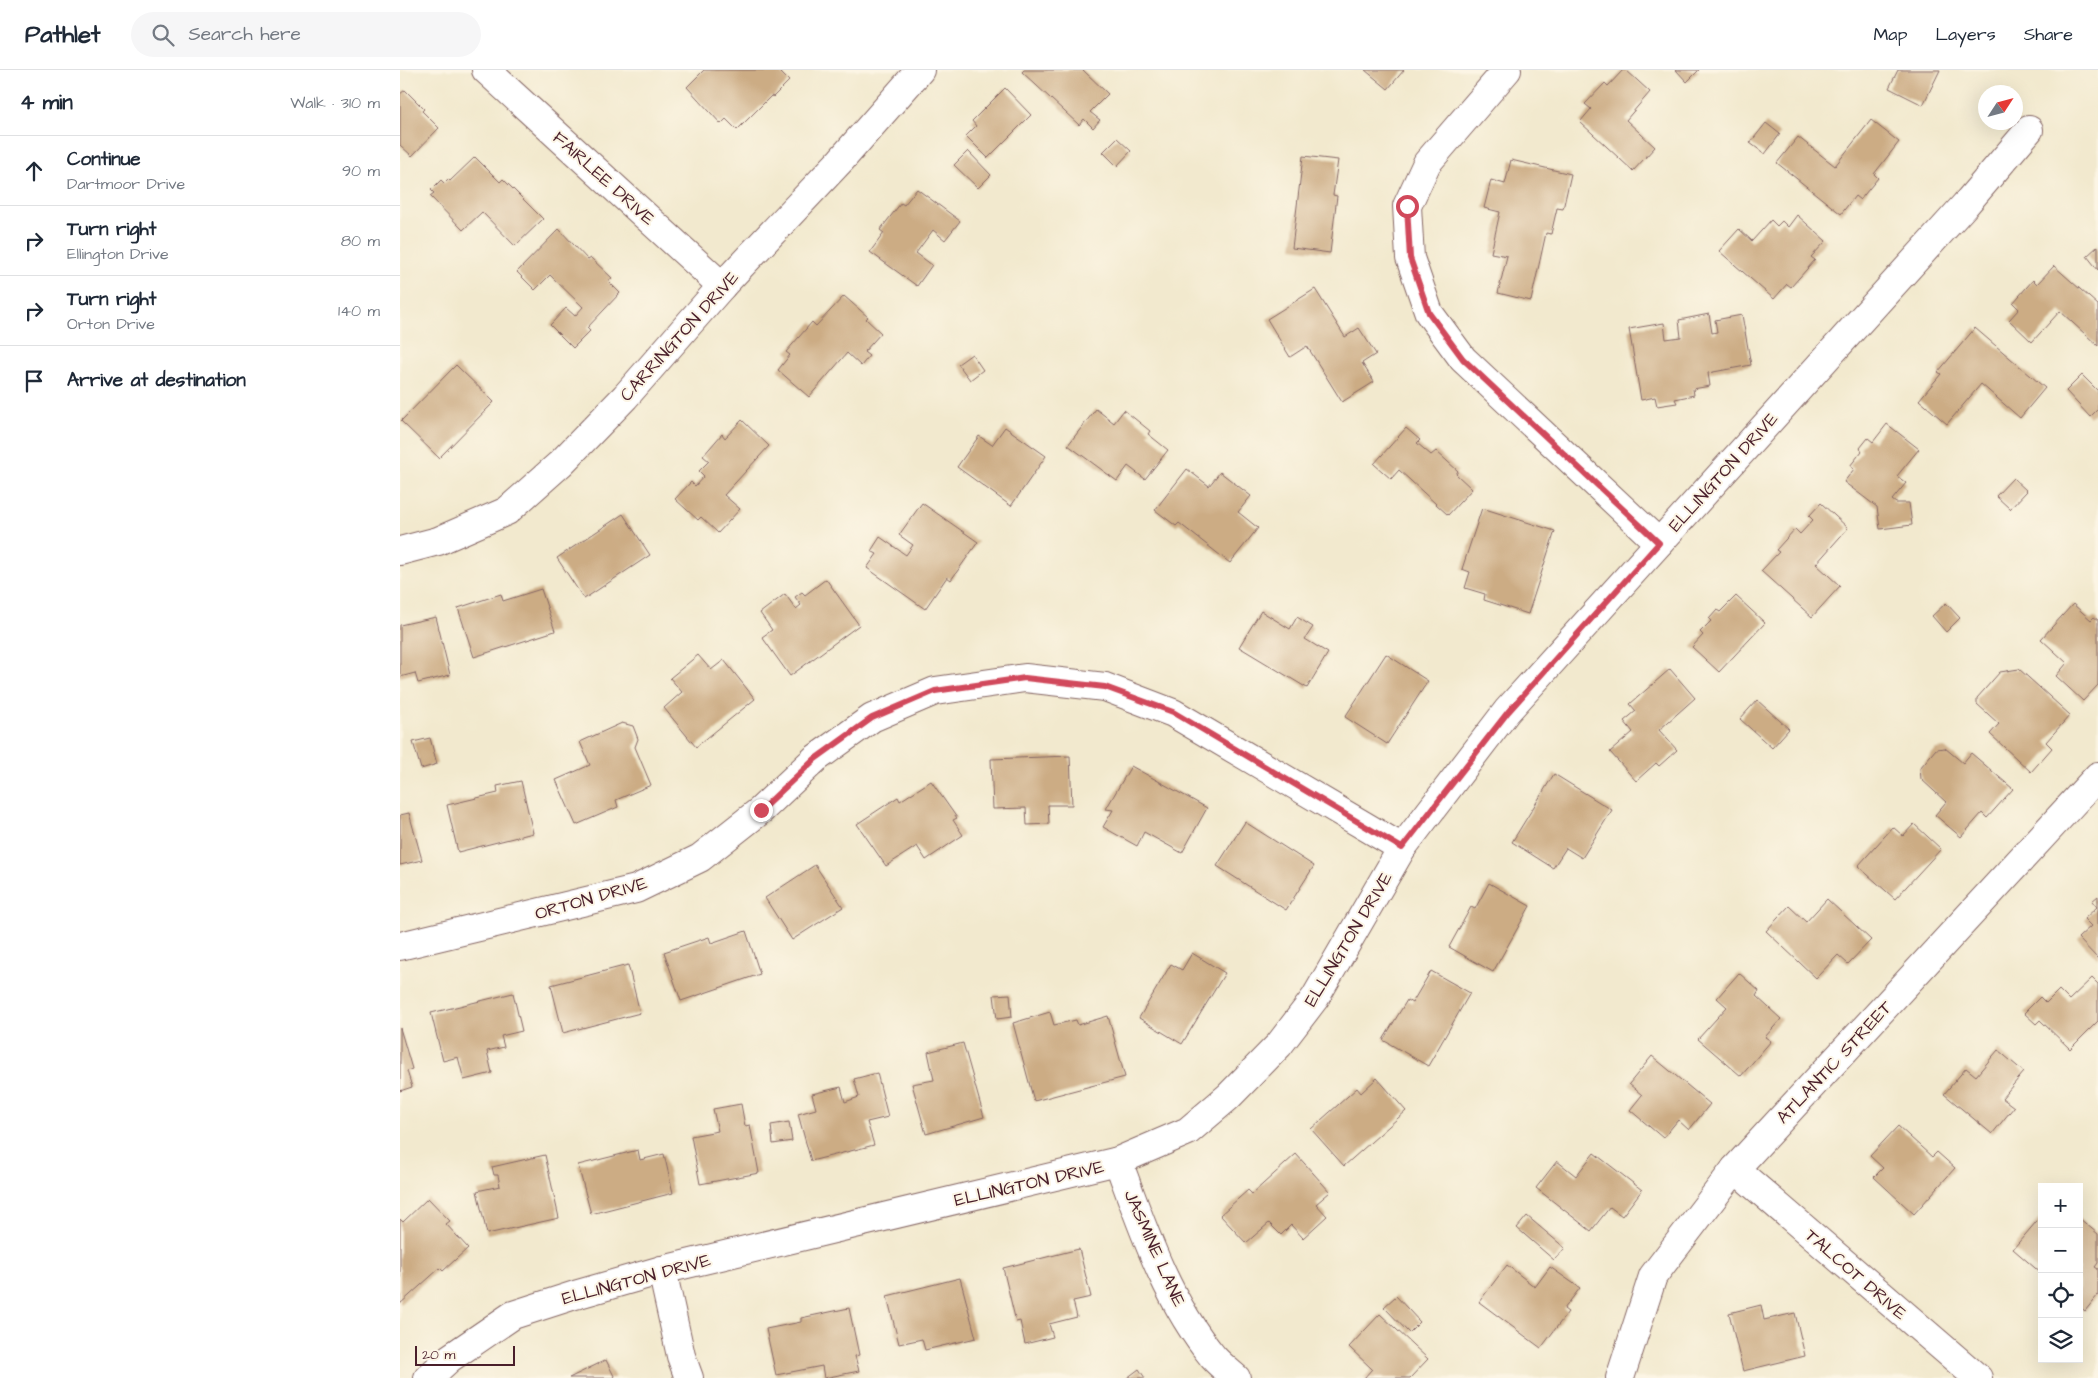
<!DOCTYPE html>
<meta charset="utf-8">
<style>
:root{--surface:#fff;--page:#f6f6f7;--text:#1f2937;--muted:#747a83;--line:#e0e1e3}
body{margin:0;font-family:"Architects Daughter",sans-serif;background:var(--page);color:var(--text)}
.controls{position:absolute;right:15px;bottom:15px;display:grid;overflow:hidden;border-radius:0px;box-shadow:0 5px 20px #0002}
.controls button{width:45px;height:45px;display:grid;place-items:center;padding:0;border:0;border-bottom:1px solid var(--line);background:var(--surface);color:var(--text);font:25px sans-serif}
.compass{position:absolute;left:1578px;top:15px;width:45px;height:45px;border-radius:50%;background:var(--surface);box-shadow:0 5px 20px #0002;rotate:54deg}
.scale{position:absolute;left:15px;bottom:12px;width:100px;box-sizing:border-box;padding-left:5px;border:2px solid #4a1f2b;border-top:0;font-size:14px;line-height:18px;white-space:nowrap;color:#4a1f2b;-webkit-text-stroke:4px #fcf5e5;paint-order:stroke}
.stop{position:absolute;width:15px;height:15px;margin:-11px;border:4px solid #d1495b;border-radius:50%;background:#fff}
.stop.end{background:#d1495b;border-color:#fff;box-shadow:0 1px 5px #0008}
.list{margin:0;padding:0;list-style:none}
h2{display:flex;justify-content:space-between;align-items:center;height:65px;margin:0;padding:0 20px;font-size:21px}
h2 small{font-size:16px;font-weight:400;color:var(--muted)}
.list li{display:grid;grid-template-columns:32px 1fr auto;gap:15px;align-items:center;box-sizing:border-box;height:70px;padding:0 20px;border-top:1px solid var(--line)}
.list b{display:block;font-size:19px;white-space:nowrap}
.list p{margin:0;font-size:16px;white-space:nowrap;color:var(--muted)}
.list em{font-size:16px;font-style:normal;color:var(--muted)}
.icon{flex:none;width:28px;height:28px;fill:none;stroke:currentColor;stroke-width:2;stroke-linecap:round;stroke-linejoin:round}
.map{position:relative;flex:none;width:1698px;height:1308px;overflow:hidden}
header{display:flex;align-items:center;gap:30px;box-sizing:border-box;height:70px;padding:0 25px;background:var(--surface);border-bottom:1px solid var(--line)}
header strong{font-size:24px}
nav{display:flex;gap:28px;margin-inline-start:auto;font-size:18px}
.search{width:350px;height:45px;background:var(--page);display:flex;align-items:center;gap:12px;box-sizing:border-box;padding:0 18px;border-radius:28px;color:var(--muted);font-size:19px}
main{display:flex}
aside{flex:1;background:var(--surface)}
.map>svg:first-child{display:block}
.building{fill:#ccac84}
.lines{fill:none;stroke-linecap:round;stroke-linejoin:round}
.minor-casing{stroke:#856664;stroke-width:30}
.minor{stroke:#fff;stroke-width:28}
.route{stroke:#d1495b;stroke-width:6}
.labels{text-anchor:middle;stroke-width:4;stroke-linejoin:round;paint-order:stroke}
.street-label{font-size:18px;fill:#4a1f2b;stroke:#fcf5e5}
</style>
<header>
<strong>Pathlet</strong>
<div class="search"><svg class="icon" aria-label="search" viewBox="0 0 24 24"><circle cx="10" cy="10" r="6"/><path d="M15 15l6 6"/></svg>Search here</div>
<nav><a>Map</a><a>Layers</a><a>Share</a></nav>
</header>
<main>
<aside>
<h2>4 min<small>Walk · 310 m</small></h2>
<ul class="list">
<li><svg class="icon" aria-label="ahead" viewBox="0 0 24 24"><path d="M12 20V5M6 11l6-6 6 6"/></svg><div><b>Continue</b><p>Dartmoor Drive</p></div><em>90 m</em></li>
<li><svg class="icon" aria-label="right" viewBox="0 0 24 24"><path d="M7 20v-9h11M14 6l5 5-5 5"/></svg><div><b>Turn right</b><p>Ellington Drive</p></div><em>80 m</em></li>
<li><svg class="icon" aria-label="right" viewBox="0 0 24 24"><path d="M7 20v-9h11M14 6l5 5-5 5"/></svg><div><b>Turn right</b><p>Orton Drive</p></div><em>140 m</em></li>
<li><svg class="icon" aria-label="arrive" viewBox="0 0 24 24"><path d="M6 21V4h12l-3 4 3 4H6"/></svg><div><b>Arrive at destination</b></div></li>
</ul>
</aside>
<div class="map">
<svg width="1698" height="1308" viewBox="0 0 1698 1308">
<rect width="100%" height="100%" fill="#fcf5e5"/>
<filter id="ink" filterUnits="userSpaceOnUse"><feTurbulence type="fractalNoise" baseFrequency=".02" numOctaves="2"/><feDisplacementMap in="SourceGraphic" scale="10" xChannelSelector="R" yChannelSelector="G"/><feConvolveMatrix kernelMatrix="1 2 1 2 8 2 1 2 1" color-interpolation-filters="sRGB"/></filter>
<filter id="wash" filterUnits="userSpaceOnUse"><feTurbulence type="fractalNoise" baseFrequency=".0096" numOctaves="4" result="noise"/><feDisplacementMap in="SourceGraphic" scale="20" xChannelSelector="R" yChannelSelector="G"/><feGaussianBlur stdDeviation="1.12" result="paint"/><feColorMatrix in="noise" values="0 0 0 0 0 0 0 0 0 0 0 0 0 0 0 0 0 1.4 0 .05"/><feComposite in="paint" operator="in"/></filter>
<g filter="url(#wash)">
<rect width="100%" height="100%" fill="#f2e9ce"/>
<g id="blocks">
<g class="building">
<path d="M 304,0 L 378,0 L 389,11 L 373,27 L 371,26 L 337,60 L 326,49 L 321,54 L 287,17 Z"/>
<path d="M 624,0 L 683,0 L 708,24 L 690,42 L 700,50 L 693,58 L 684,49 L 679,55 L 622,2 Z"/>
<path d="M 965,0 L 1004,0 L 988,19 Z"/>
<path d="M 1223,0 L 1226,0 L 1250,22 L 1226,50 L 1255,77 L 1233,101 L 1180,52 L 1191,39 L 1185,34 L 1205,13 L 1208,16 Z"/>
<path d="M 1276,0 L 1299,0 L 1287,12 Z"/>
<path d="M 1498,0 L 1540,0 L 1523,35 L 1489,18 Z"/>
<path d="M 605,18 L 631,45 L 588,88 L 566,66 L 576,56 L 572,51 Z"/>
<path d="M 5,20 L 24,39 L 22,41 L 39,58 L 12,86 L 0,75 L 0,24 Z"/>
<path d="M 1471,50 L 1499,72 L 1474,104 L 1478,108 L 1460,130 L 1455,126 L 1441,144 L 1377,93 L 1398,67 L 1435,96 Z"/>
<path d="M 1366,53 L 1380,64 L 1365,84 L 1350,73 Z"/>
<path d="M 717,68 L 731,81 L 717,96 L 703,82 Z"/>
<path d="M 568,81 L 591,105 L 578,118 L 554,95 Z"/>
<path d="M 903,86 L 938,90 L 933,125 L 937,126 L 930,183 L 892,178 Z"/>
<path d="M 75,87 L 100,112 L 103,109 L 143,149 L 115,176 L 82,142 L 63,160 L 30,126 L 34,123 L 31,120 L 41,110 L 44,113 L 48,109 L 50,111 Z"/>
<path d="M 1111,90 L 1171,104 L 1163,139 L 1157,138 L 1151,164 L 1146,163 L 1131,231 L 1098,223 L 1107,186 L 1091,183 L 1100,142 L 1084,138 L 1091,110 L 1105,114 Z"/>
<path d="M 517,119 L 560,151 L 545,170 L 533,160 L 516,183 L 532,195 L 517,216 L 470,182 L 484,163 L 480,160 L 501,133 L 504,135 Z"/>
<path d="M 1397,145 L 1426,171 L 1411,187 L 1415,190 L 1391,217 L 1387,214 L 1374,229 L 1319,181 L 1339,159 L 1352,171 L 1371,150 L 1377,156 L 1382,151 L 1388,157 Z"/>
<path d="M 159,159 L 188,190 L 191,188 L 212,208 L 208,211 L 220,223 L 187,258 L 190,261 L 173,278 L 150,255 L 166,238 L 175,246 L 183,237 L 150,205 L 135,220 L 117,202 Z"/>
<path d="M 1698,176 L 1698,200 L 1687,186 Z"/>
<path d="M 1654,196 L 1698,235 L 1698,276 L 1660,241 L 1632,272 L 1609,250 L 1619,239 L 1613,233 L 1633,210 L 1637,214 Z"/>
<path d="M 915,219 L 945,267 L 959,258 L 976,284 L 962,293 L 974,312 L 942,332 L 907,276 L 890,287 L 867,249 Z"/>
<path d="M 444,226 L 468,247 L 466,249 L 481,263 L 464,282 L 469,286 L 461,296 L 447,283 L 409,327 L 378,300 L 390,285 L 386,282 L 412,252 L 416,256 Z"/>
<path d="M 1309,244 L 1312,263 L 1317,262 L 1315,250 L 1342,245 L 1351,295 L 1308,303 L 1310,316 L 1293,319 L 1294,325 L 1275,329 L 1277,333 L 1257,336 L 1255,327 L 1241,330 L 1229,259 L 1264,253 L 1266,269 L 1281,267 L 1279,250 Z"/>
<path d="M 1575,258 L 1645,318 L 1620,348 L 1581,314 L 1547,354 L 1519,330 L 1541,304 L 1538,302 Z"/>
<path d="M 572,284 L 583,300 L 570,310 L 558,294 Z"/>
<path d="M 56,295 L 94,332 L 39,388 L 1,351 Z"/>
<path d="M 1682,305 L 1698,321 L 1698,339 L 1690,347 L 1666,321 Z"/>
<path d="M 696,339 L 714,353 L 724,340 L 750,361 L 748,364 L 768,380 L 745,409 L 728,396 L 717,411 L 668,375 Z"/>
<path d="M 342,350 L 369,376 L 324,425 L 340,439 L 318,463 L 301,447 L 298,450 L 275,429 L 291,412 L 295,416 L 304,406 L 299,401 L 309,391 L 303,386 L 322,364 L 325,368 Z"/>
<path d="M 1487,354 L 1519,379 L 1497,406 L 1506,413 L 1492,430 L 1496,433 L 1509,433 L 1512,455 L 1480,459 L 1477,437 L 1444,412 L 1454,399 L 1450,396 L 1462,381 L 1460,378 L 1468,368 L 1473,372 Z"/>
<path d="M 605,357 L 646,386 L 611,436 L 557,397 L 579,366 L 592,375 Z"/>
<path d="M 1006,358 L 1020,370 L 1017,373 L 1031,385 L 1036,381 L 1058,401 L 1056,404 L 1072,419 L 1048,445 L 999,400 L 991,409 L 974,394 Z"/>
<path d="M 787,399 L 809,416 L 820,402 L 851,426 L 838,442 L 858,458 L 830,493 L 779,453 L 776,456 L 755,440 Z"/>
<path d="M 1613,408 L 1627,421 L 1610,439 L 1596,426 Z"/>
<path d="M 522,433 L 578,472 L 551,510 L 547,507 L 525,539 L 467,498 L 477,484 L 471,481 L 480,467 L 506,485 L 513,475 L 499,465 Z"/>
<path d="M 1421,433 L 1448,458 L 1416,494 L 1440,516 L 1412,547 L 1361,501 L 1379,482 L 1376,480 L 1395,459 L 1400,464 L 1413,450 L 1409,446 Z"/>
<path d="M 1082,438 L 1155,461 L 1128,544 L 1084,530 L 1085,524 L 1065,518 L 1070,502 L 1062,499 Z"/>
<path d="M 223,444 L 250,485 L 184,529 L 157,488 Z"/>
<path d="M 426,509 L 459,555 L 390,606 L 362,567 L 372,560 L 360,543 L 385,524 L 396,539 L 401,535 L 395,527 L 402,522 L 405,525 Z"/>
<path d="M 141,519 L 155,561 L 74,587 L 58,538 L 101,524 L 103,531 Z"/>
<path d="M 1336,526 L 1365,553 L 1319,602 L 1292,577 L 1303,565 L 1300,562 L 1311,551 L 1309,549 L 1317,540 L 1320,542 Z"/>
<path d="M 1546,533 L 1560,548 L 1546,562 L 1532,546 Z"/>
<path d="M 1673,534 L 1691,550 L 1694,547 L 1698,550 L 1698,615 L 1683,631 L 1656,606 L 1667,593 L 1641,569 Z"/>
<path d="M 861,541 L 890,559 L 897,547 L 913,557 L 905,569 L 928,583 L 907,618 L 839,577 Z"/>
<path d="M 36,547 L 50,605 L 18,613 L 15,603 L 0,607 L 0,555 Z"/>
<path d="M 986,584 L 1028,611 L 987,674 L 945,647 Z"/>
<path d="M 298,585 L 311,600 L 324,590 L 355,629 L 296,677 L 264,638 L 282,622 L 270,608 Z"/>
<path d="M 1270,599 L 1295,628 L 1259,660 L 1277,680 L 1259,696 L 1256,693 L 1236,711 L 1210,682 L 1233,662 L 1224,651 L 1236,641 L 1230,634 Z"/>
<path d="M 1619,599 L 1670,645 L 1646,672 L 1652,678 L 1631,702 L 1590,664 L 1599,654 L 1577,634 L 1577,628 L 1600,602 Z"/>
<path d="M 1357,630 L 1389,659 L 1372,678 L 1340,649 Z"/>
<path d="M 222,653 L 233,656 L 238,669 L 235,677 L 251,715 L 216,730 L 218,737 L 176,755 L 156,710 L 190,695 L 180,672 Z"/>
<path d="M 30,668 L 37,694 L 21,699 L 13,672 Z"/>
<path d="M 1545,678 L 1563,693 L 1571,683 L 1613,719 L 1587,748 L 1582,743 L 1561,767 L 1535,745 L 1546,732 L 1521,709 L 1520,698 L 1536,679 Z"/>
<path d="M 670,686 L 672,735 L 648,735 L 649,754 L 627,755 L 626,738 L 593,739 L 591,689 Z"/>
<path d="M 731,696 L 807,738 L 782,783 L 744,762 L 737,776 L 703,757 L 713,740 L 706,739 Z"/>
<path d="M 1154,704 L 1212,740 L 1182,788 L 1166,778 L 1153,798 L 1112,772 Z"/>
<path d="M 121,711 L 133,763 L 58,782 L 47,735 L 98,723 L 97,716 Z"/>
<path d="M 531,711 L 557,748 L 553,750 L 563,765 L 526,790 L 517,776 L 486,796 L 457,754 L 498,727 L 500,731 Z"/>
<path d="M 9,743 L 22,790 L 0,795 L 0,745 Z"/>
<path d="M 845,752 L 914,796 L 886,840 L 817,796 Z"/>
<path d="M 1514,754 L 1541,779 L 1495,829 L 1458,796 L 1493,757 L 1503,766 Z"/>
<path d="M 415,795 L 443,837 L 392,870 L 365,828 Z"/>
<path d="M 1089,813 L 1130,836 L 1093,902 L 1049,877 L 1071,837 L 1075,839 Z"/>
<path d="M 1698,826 L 1698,889 L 1678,868 L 1691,856 L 1684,849 L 1697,837 L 1692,831 Z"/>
<path d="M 1427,829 L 1471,870 L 1448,894 L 1438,885 L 1416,908 L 1366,861 L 1389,836 L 1406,852 Z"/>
<path d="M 346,861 L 360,904 L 281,931 L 264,882 L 309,867 L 311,873 Z"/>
<path d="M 792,883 L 825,903 L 782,974 L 739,948 L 771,894 L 782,900 Z"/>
<path d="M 228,895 L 240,943 L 163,963 L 151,915 Z"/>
<path d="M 1031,901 L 1070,923 L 1028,996 L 983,970 L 1007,930 L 1012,933 Z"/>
<path d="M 1339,903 L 1359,921 L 1356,926 L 1381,949 L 1365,967 L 1371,971 L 1341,1006 L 1298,969 L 1327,937 L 1317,928 Z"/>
<path d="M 1692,908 L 1698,914 L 1698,951 L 1670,979 L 1640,950 L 1636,954 L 1624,943 L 1640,927 L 1646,933 L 1659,920 L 1669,930 Z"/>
<path d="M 113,923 L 122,961 L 101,966 L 104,977 L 87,981 L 92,1003 L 64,1010 L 58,987 L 43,991 L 31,943 Z"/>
<path d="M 610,924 L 612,947 L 597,949 L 594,925 Z"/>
<path d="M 650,942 L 654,955 L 676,950 L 678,955 L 708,946 L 725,1007 L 634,1031 L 613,953 Z"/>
<path d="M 0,958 L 12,999 L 7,1001 L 12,1017 L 0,1021 Z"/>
<path d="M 563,973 L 584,1047 L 526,1064 L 512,1014 L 534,1010 L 528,982 Z"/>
<path d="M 1598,980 L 1624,1002 L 1602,1028 L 1614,1037 L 1592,1064 L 1544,1024 L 1566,998 L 1576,1006 Z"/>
<path d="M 1252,986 L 1310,1034 L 1289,1060 L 1278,1050 L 1263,1068 L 1230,1040 L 1242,1025 L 1229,1014 Z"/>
<path d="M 477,1003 L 488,1047 L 467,1052 L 474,1075 L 411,1091 L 398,1044 L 416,1039 L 412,1024 L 441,1017 L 445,1032 L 459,1027 L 454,1009 Z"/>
<path d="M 977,1008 L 1006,1041 L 944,1096 L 911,1059 L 957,1018 L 961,1023 Z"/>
<path d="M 341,1034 L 345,1056 L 350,1055 L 359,1103 L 300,1114 L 291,1066 L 318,1061 L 313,1039 Z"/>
<path d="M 389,1052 L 392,1071 L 373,1074 L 371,1055 Z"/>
<path d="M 1498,1056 L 1532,1087 L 1537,1082 L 1555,1098 L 1514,1144 L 1474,1107 L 1483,1098 L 1470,1086 Z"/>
<path d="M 238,1080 L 240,1090 L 264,1084 L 273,1123 L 191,1144 L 178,1095 Z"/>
<path d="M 1194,1083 L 1242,1120 L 1222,1146 L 1210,1137 L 1191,1161 L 1136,1118 L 1157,1091 L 1176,1106 Z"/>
<path d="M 896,1084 L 930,1122 L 916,1134 L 927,1146 L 903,1168 L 891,1155 L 881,1165 L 869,1153 L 846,1173 L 820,1145 L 848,1120 L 852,1124 Z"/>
<path d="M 145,1085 L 159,1148 L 87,1164 L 77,1121 L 100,1116 L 98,1105 L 94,1105 L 92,1097 Z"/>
<path d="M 28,1128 L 50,1151 L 46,1154 L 68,1178 L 43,1201 L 40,1198 L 0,1234 L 0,1149 L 3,1152 Z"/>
<path d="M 1642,1145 L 1642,1204 L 1613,1179 Z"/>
<path d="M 1127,1146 L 1165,1178 L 1154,1190 L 1117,1158 Z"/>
<path d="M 1679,1148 L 1698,1164 L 1698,1193 L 1695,1197 L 1698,1199 L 1698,1225 L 1685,1241 L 1679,1236 Z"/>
<path d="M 679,1179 L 691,1227 L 673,1231 L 677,1247 L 649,1254 L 653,1267 L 625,1274 L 620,1251 L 616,1252 L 603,1198 Z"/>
<path d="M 1107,1195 L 1135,1217 L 1150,1197 L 1180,1218 L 1164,1239 L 1168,1242 L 1141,1278 L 1079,1232 Z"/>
<path d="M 560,1208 L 576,1268 L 525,1280 L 522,1269 L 499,1274 L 487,1226 Z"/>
<path d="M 996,1226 L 1020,1252 L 1009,1263 L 984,1237 Z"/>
<path d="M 1361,1235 L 1364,1250 L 1395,1243 L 1405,1286 L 1343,1301 L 1329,1243 Z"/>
<path d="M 449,1238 L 459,1285 L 455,1286 L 459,1301 L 424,1308 L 422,1296 L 376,1305 L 366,1259 L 401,1252 L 401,1248 Z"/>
<path d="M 980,1244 L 1028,1289 L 1010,1308 L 964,1308 L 972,1299 L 949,1277 Z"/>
<path d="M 206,1290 L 215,1308 L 169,1308 Z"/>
<path d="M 739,1299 L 745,1308 L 727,1308 Z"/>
</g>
</g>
</g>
<g filter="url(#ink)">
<use href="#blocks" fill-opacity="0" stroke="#856664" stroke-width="1"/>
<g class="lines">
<g class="minor-casing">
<g id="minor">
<path d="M 86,0 L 322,216"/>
<path d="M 1107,0 L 1027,93 L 1007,136 L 1010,188 L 1029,243 L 1063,289 L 1259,473"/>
<path d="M 0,481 L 38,471 L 107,441 L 161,393 L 225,327 L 322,216 L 441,90 L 520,0"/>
<path d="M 0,876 L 236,819 L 300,788 L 361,740 L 415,689 L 472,648 L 535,621 L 625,608 L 705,617 L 773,643 L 1002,778"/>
<path d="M 718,1091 C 743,1159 767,1231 813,1287 C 820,1295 828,1301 836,1308"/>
<path d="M 1335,1099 L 1578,1308"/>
<path d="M 262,1200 L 281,1286 L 289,1308"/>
<path d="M 28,1308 L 50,1288 L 113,1245 L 175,1225 L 262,1200 L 718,1091 L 788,1061 L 828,1027 L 879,975 L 915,928 L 1002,778 L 1107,641 L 1565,135 L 1629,60"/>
<path d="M 1220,1308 L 1253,1206 L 1335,1099 L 1698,706"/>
</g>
</g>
<use href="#minor" class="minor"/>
</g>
</g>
<g class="lines" filter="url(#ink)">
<path class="route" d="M 361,740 L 415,689 L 472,648 L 535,621 L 625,608 L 705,617 L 773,642 L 1002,778 L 1108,642 L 1259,473 L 1063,289 L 1029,243 L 1010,188 L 1007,136"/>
</g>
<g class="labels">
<g class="street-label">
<text transform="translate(204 108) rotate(42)" y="6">FAIRLEE DRIVE</text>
<text transform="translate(279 266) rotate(-48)" y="6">CARRINGTON DRIVE</text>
<text transform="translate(1323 402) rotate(-48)" y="6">ELLINGTON DRIVE</text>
<text transform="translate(191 828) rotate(-16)" y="6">ORTON DRIVE</text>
<text transform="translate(948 869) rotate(-59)" y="6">ELLINGTON DRIVE</text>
<text transform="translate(1434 992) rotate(-47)" y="6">ATLANTIC STREET</text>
<text transform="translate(629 1113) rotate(-13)" y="6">ELLINGTON DRIVE</text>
<text transform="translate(755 1178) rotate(66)" y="6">JASMINE LANE</text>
<text transform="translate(1456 1204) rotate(41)" y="6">TALCOT DRIVE</text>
<text transform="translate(236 1209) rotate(-15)" y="6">ELLINGTON DRIVE</text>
</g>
</g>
</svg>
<div class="controls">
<button>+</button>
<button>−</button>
<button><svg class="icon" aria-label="locate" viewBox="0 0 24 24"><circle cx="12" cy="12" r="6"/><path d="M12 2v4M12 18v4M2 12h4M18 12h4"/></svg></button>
<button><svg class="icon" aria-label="layers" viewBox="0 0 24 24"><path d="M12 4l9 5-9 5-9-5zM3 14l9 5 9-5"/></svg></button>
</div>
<svg class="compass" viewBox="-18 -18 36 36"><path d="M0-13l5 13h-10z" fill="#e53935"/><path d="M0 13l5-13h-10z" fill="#747a83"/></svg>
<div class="scale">20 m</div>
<div class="stop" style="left:1007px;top:136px"></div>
<div class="stop end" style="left:361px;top:740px"></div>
</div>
</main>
